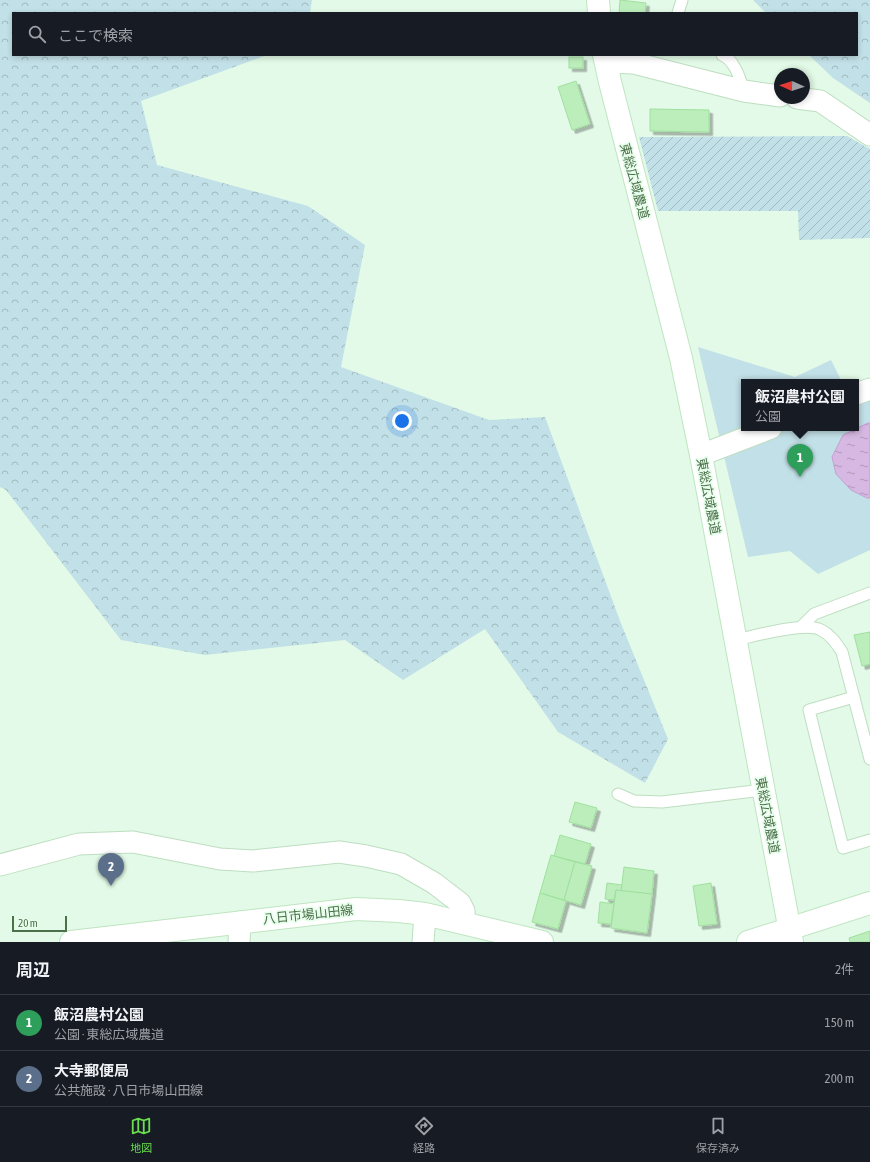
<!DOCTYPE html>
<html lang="ja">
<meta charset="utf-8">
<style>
:root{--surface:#171b24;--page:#242831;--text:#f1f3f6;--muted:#9ea1a6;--line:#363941;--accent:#69de4e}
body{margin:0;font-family:"Asap Condensed","Noto Sans JP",sans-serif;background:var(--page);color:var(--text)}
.compass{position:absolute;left:774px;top:68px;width:36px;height:36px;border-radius:50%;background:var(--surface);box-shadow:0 2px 6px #0003;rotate:273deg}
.scale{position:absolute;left:12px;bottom:10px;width:55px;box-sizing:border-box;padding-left:4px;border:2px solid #4c704a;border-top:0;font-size:11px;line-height:14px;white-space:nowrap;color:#4c704a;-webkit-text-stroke:3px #e8feec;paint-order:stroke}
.you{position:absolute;left:402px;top:421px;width:14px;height:14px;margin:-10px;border:3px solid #fff;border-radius:50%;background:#1a73e8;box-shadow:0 0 0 6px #1a73e833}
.badge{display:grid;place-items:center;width:26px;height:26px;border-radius:50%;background:var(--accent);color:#fff;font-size:13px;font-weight:700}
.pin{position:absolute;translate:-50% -33px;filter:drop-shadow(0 1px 2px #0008)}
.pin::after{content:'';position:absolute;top:21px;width:14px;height:12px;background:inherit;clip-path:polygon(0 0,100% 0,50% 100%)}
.popup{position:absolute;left:741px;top:379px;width:118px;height:52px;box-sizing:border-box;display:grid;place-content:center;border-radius:0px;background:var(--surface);filter:drop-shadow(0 1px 3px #0005);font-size:13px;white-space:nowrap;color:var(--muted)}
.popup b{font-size:15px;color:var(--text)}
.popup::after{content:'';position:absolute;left:50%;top:100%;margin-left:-8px;border:8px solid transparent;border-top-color:var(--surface)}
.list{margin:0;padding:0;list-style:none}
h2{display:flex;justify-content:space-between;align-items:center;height:52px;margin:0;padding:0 16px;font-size:17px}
h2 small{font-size:13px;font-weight:400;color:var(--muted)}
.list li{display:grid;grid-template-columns:26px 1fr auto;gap:12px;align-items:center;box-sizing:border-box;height:56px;padding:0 16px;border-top:1px solid var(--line)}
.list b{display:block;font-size:15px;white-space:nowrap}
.list p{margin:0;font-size:13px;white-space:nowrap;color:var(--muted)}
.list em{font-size:13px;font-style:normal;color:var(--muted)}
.icon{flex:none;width:22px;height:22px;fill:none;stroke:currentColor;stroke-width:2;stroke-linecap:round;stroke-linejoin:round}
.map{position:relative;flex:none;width:870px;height:942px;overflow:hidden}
.search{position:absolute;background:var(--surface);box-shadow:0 2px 6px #0003;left:12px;right:12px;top:12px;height:44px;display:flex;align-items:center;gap:10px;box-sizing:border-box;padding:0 14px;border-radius:0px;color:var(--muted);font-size:15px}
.sheet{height:164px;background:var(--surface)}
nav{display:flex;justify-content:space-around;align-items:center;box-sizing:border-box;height:56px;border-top:1px solid var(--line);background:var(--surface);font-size:11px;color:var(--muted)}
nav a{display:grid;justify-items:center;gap:2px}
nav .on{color:var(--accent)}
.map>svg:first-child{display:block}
.forest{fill:url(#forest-crowns)}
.park{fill:#c2e0e7}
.garden{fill:url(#garden-furrows)}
.water{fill:url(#water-ripples);stroke:#c69fd4}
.building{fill:#bceebb;stroke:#9fe09d;filter:url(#shadow)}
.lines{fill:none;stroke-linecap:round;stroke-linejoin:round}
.lane-casing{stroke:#bedec1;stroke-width:13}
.street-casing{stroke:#bedec1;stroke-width:23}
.secondary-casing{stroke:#bfe5c1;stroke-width:24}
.lane{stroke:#fff;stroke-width:11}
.street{stroke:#fff;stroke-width:21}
.secondary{stroke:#fff;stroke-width:22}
.labels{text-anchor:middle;stroke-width:3.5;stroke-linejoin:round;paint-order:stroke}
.street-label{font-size:13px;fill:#4c704a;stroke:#e8feec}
</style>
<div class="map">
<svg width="870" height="942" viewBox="0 0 870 942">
<defs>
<pattern id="forest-crowns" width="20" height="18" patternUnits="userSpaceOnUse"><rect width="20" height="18" fill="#c2e0e7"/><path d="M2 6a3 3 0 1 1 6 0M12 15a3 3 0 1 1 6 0" fill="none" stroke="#a0babd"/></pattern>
<pattern id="garden-furrows" width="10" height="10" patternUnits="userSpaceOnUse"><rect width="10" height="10" fill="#c2e0e7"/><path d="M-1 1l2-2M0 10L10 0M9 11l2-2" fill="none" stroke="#a0babd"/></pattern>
<pattern id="water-ripples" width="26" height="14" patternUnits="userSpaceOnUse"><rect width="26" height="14" fill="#d7b8e2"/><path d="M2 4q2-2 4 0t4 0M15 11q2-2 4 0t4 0" fill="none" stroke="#b19ab9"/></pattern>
<filter id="shadow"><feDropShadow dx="3.5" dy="3.5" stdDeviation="0" flood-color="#0004"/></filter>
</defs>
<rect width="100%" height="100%" fill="#e2fae7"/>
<g class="forest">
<path d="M 0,0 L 312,0 L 310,13 L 13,13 L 13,55 L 267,55 L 141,101 L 157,165 L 308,206 L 365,245 L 341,367 L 489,420 L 545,417 L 620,621 L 668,739 L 645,783 L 558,732 L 485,629 L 403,680 L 345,640 L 205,655 L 121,640 L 6,490 L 0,487 Z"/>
<path d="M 753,0 L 870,0 L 870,103 L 833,78 L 809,55 L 857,55 L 857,13 L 766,13 Z"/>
</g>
<path class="park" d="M 698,347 L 795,377 L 831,360 L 842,382 L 744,382 L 744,428 L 856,428 L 856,402 L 870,398 L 870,550 L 818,574 L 790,551 L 748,557 Z"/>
<path class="garden" d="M 847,136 L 870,149 L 870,238 L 799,240 L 798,211 L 658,211 L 639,137 Z"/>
<path class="water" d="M 868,423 L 870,423 L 870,498 L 867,498 L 851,490 L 836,474 L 832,457 L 843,435 Z"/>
<g class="building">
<path d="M 620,0 L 646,3 L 645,13 L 619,13 Z"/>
<rect x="569" y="57" width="14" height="11"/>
<path d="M 576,81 L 590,124 L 572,130 L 558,87 Z"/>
<path d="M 650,109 L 709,110 L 709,132 L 650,131 Z"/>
<path d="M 870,632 L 870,664 L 862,666 L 854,635 Z"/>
<path d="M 575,802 L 597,808 L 591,828 L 569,822 Z"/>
<path d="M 560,835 L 591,844 L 585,864 L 554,856 Z"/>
<path d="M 551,855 L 575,862 L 564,900 L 540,893 Z"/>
<path d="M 575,862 L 592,866 L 581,905 L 564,900 Z"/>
<path d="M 624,867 L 654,871 L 652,894 L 621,891 Z"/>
<path d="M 607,883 L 622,885 L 621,891 L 616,890 L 614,900 L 605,899 Z"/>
<path d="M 711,883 L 717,924 L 699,926 L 693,886 Z"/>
<path d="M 616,890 L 652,894 L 647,933 L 611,928 Z"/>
<path d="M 540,893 L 566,901 L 558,929 L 532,922 Z"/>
<path d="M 600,902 L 614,904 L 611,924 L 598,923 Z"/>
<path d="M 870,931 L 870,942 L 850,942 L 849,938 Z"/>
</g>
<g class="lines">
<g class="lane-casing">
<g id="lane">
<path d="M 678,13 L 682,0"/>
<path d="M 722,55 C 735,60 740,79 744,91"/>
<path d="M 801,627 L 814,614 L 870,593"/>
<path d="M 736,640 C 754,636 806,621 821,630 C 831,635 836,643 842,652 L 870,759"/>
<path d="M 854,697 L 809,710 L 843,848 L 870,840"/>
<path d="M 618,794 L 634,801 L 662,802 L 763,790"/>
</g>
</g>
<g class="street-casing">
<g id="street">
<path d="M 606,62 L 634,63 L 744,91 L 780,96"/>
<path d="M 797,98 L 820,101 L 870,135"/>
<path d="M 856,394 L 870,389"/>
<path d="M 701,455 L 771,428"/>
<path d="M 0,865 L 79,844 L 133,842 L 220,859 L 253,861 L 339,852 L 366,856 L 401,864 L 434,883 L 460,903 L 464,911 L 464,923"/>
<path d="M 239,942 L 240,922"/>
<path d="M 423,942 L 425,914"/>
</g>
</g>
<g class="secondary-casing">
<g id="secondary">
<path d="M 598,0 L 599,13"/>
<path d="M 604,55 L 610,82 L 681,358 L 701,455 L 792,942"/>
<path d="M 71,942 L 356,909 L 399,911 L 425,914 L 542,942"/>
<path d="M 748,942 L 870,903"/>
</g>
</g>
<use href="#lane" class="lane"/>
<use href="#street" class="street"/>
<use href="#secondary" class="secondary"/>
</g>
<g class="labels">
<g class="street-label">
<text transform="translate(635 181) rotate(75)" y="5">東総広域農道</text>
<text transform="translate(709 496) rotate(79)" y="5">東総広域農道</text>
<text transform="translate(768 815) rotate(79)" y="5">東総広域農道</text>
<text transform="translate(308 914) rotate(-6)" y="5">八日市場山田線</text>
</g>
</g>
</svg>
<svg class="compass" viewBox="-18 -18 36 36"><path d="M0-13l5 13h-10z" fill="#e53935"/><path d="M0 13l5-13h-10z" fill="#9ea1a6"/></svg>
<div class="scale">20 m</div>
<div class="you"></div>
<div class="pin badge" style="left:800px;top:477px;background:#2e9e5b">1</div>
<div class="popup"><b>飯沼農村公園</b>公園</div>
<div class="pin badge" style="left:111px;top:886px;background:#5c6f8a">2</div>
<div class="search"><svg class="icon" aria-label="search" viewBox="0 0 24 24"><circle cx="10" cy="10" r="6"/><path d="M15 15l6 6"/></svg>ここで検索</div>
</div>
<section class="sheet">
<h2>周辺<small>2件</small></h2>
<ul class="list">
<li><span class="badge" style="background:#2e9e5b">1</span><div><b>飯沼農村公園</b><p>公園 · 東総広域農道</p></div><em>150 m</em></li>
<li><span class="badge" style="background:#5c6f8a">2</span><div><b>大寺郵便局</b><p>公共施設 · 八日市場山田線</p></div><em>200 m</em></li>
</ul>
</section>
<nav>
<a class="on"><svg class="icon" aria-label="map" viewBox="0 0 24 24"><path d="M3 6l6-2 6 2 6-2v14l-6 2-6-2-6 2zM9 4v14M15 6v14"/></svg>地図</a>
<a><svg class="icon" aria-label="directions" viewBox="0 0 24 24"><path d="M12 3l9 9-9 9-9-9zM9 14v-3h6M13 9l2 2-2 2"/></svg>経路</a>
<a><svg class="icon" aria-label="saved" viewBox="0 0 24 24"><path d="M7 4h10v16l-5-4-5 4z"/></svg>保存済み</a>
</nav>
